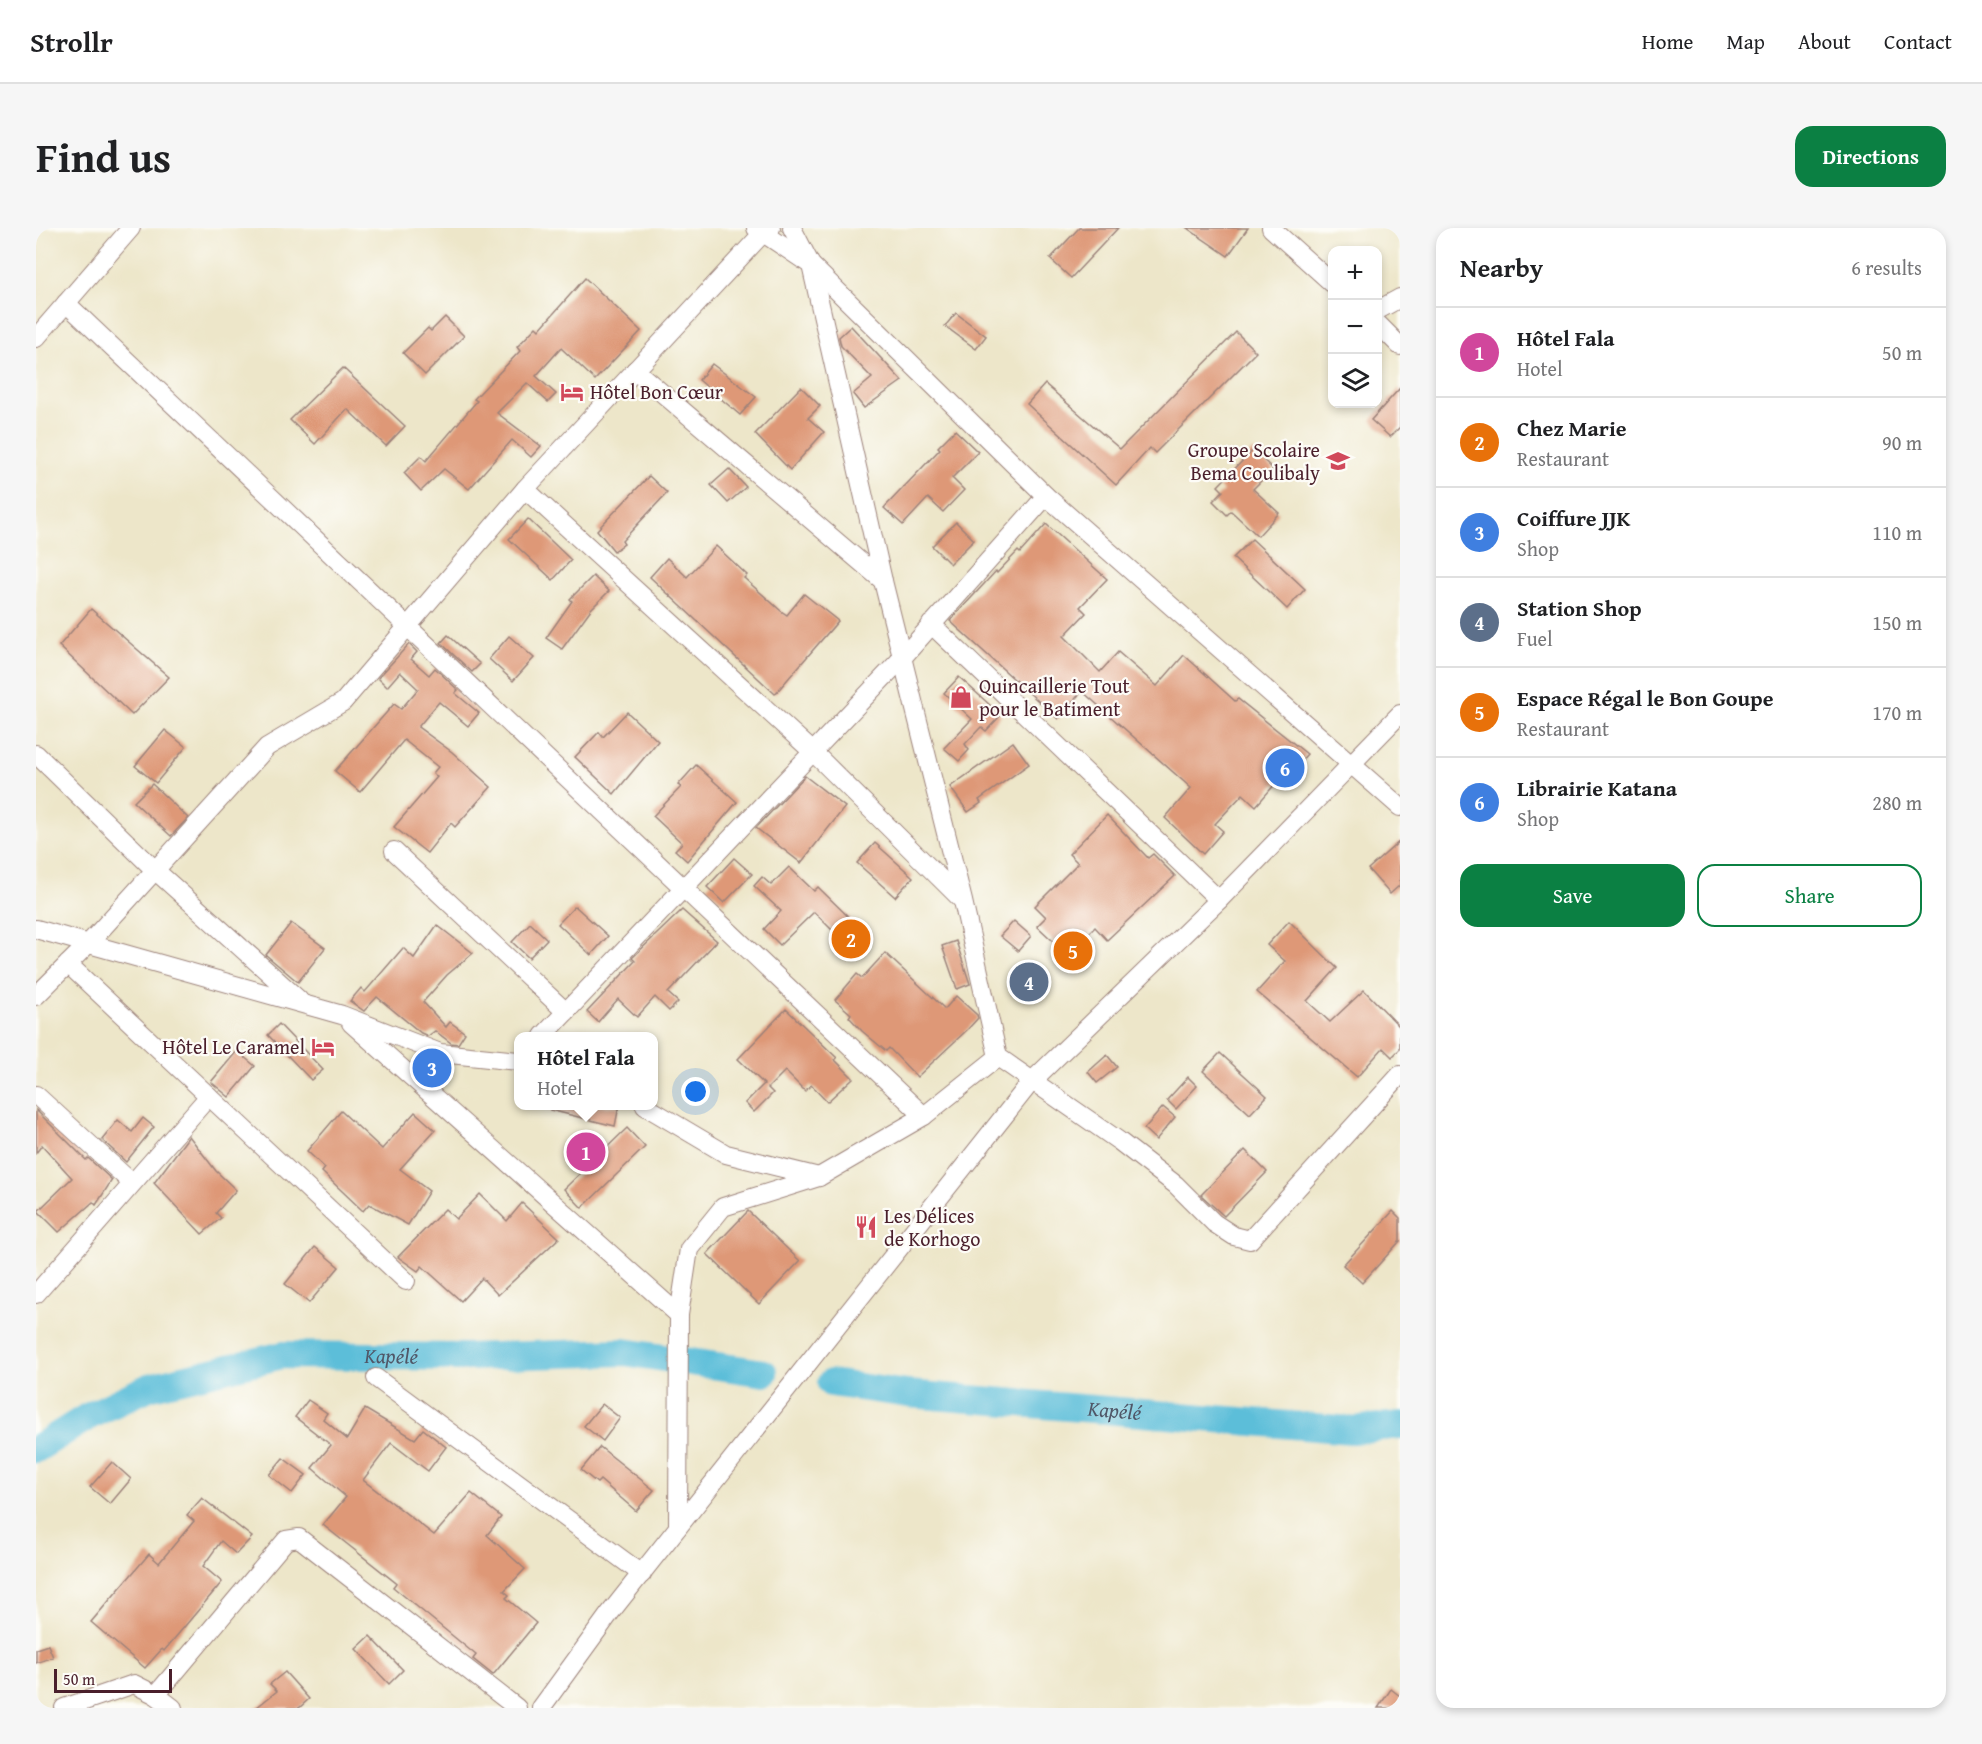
<!DOCTYPE html>
<meta charset="utf-8">
<style>
:root{--surface:#fff;--page:#f6f6f6;--text:#202124;--muted:#757577;--line:#e0e0e0;--accent:#0b8043}
body{margin:0;font-family:"Gentium Book Plus",serif;background:var(--page);color:var(--text)}
.controls{position:absolute;right:18px;top:18px;display:grid;overflow:hidden;border-radius:12px;box-shadow:0 3px 9px #0003}
.controls button{width:54px;height:54px;display:grid;place-items:center;padding:0;border:0;border-bottom:2px solid var(--line);background:var(--surface);color:var(--text);font:30px sans-serif}
.scale{position:absolute;left:18px;bottom:15px;width:118px;box-sizing:border-box;padding-left:6px;border:3px solid #4a1f2b;border-top:0;font-size:16px;line-height:21px;white-space:nowrap;color:#4a1f2b;-webkit-text-stroke:4px #fdfcf7;paint-order:stroke}
.you{position:absolute;left:660px;top:864px;width:21px;height:21px;margin:-15px;border:4px solid #fff;border-radius:50%;background:#1a73e8;box-shadow:0 0 0 9px #1a73e833}
.badge{display:grid;place-items:center;width:39px;height:39px;border-radius:50%;background:var(--accent);color:#fff;font-size:20px;font-weight:700}
.pin{position:absolute;translate:-50% -50%;border:3px solid #fff;box-shadow:0 2px 6px #0006}
.popup{position:absolute;left:478px;top:804px;width:144px;height:78px;box-sizing:border-box;display:grid;place-content:center;border-radius:12px;background:var(--surface);filter:drop-shadow(0 2px 4px #0005);font-size:20px;white-space:nowrap;color:var(--muted)}
.popup b{font-size:22px;color:var(--text)}
.popup::after{content:'';position:absolute;left:50%;top:100%;margin-left:-12px;border:12px solid transparent;border-top-color:var(--surface)}
.list{margin:0;padding:0;list-style:none}
h2{display:flex;justify-content:space-between;align-items:center;height:78px;margin:0;padding:0 24px;font-size:26px}
h2 small{font-size:20px;font-weight:400;color:var(--muted)}
.list li{display:grid;grid-template-columns:39px 1fr auto;gap:18px;align-items:center;box-sizing:border-box;height:90px;padding:0 24px;border-top:2px solid var(--line)}
.list b{display:block;font-size:22px;white-space:nowrap}
.list p{margin:0;font-size:20px;white-space:nowrap;color:var(--muted)}
.list em{font-size:20px;font-style:normal;color:var(--muted)}
.actions{display:flex;gap:12px;padding:18px 24px}
.actions a{flex:1;padding:14px 0;border:2px solid var(--accent);border-radius:18px;text-align:center;font-size:21px;color:var(--accent)}
.actions .main{background:var(--accent);color:#fff}
.icon{flex:none;width:33px;height:33px;fill:none;stroke:currentColor;stroke-width:2;stroke-linecap:round;stroke-linejoin:round}
.map{position:relative;flex:none;width:1364px;height:1480px;overflow:hidden;border-radius:18px}
header{display:flex;align-items:center;gap:36px;box-sizing:border-box;height:84px;padding:0 30px;background:var(--surface);border-bottom:2px solid var(--line)}
header strong{font-size:28px}
nav{display:flex;gap:33px;margin-inline-start:auto;font-size:21px}
.intro{display:flex;align-items:center;justify-content:space-between;box-sizing:border-box;height:144px;padding:0 36px}
h1{margin:0;font-size:42px}
.button{padding:15px 27px;border-radius:18px;background:var(--accent);color:#fff;font-size:21px;font-weight:700}
main{display:flex;gap:36px;padding:0 36px}
aside{flex:1;background:var(--surface);border-radius:18px;box-shadow:0 3px 9px #0003}
.map>svg:first-child{display:block}
.lines{fill:none;stroke-linecap:round;stroke-linejoin:round}
.river{stroke:#5bbed9;stroke-width:28}
.building{fill:#de9877}
.minor-casing{stroke:#9c827a;stroke-width:20}
.minor{stroke:#fff;stroke-width:18}
.labels{text-anchor:middle;stroke-width:4.5;stroke-linejoin:round;paint-order:stroke}
.poi-label{font-size:20px;fill:#4a1f2b;stroke:#fdfcf7;text-anchor:start}
.water-label{font-size:21px;font-style:italic;fill:#505768;stroke:#fdfcf7}
</style>
<header>
<strong>Strollr</strong>
<nav><a>Home</a><a>Map</a><a>About</a><a>Contact</a></nav>
</header>
<div class="intro"><h1>Find us</h1><a class="button">Directions</a></div>
<main>
<div class="map">
<svg width="1364" height="1480" viewBox="0 0 1364 1480">
<rect width="100%" height="100%" fill="#fdfcf7"/>
<filter id="ink" filterUnits="userSpaceOnUse"><feTurbulence type="fractalNoise" baseFrequency=".0167" numOctaves="2"/><feDisplacementMap in="SourceGraphic" scale="12" xChannelSelector="R" yChannelSelector="G"/><feConvolveMatrix kernelMatrix="1 2 1 2 8 2 1 2 1" color-interpolation-filters="sRGB"/></filter>
<filter id="wash" filterUnits="userSpaceOnUse"><feTurbulence type="fractalNoise" baseFrequency=".008" numOctaves="4" result="noise"/><feDisplacementMap in="SourceGraphic" scale="24" xChannelSelector="R" yChannelSelector="G"/><feGaussianBlur stdDeviation="1.35" result="paint"/><feColorMatrix in="noise" values="0 0 0 0 0 0 0 0 0 0 0 0 0 0 0 0 0 1.4 0 .05"/><feComposite in="paint" operator="in"/></filter>
<g filter="url(#wash)">
<rect width="100%" height="100%" fill="#ede6c9"/>
<g class="lines">
<g class="river">
<path id="s1" d="M 795,1155 L 872,1166 L 1316,1202 L 1364,1197"/>
<path id="s2" d="M 0,1221 L 53,1188 L 113,1159 L 247,1127 L 430,1129 L 588,1124 L 728,1145"/>
</g>
</g>
<g id="blocks">
<g class="building">
<path d="M 1043,0 L 1082,0 L 1035,50 L 1014,31 Z"/>
<path d="M 1151,0 L 1212,0 L 1192,28 Z"/>
<path d="M 549,50 L 605,103 L 559,152 L 525,120 L 500,148 L 520,166 L 512,174 L 491,155 L 461,185 L 505,218 L 495,229 L 476,212 L 433,261 L 408,241 L 385,263 L 368,245 L 385,228 L 390,233 L 441,173 L 438,171 L 484,123 L 481,119 L 500,99 L 503,102 Z"/>
<path d="M 920,85 L 950,108 L 940,121 L 909,98 Z"/>
<path d="M 409,89 L 428,108 L 389,147 L 367,125 L 392,100 L 395,103 Z"/>
<path d="M 815,98 L 866,153 L 828,180 L 817,166 L 836,150 L 805,118 L 803,109 Z"/>
<path d="M 1200,104 L 1220,124 L 1119,225 L 1114,220 L 1080,257 L 991,176 L 1009,156 L 1084,221 Z"/>
<path d="M 676,136 L 720,169 L 704,187 L 663,152 Z"/>
<path d="M 307,140 L 369,198 L 350,218 L 311,181 L 279,216 L 254,192 Z"/>
<path d="M 765,159 L 784,178 L 772,190 L 788,204 L 754,242 L 719,206 Z"/>
<path d="M 1364,160 L 1364,199 L 1354,209 L 1335,192 Z"/>
<path d="M 919,202 L 942,224 L 916,250 L 928,262 L 907,284 L 892,270 L 867,297 L 848,280 L 904,221 L 902,219 Z"/>
<path d="M 1217,222 L 1237,241 L 1217,261 L 1243,285 L 1222,308 L 1195,283 L 1191,287 L 1177,273 L 1187,263 L 1182,258 Z"/>
<path d="M 693,241 L 710,259 L 692,275 L 675,257 Z"/>
<path d="M 613,248 L 631,265 L 586,313 L 588,316 L 578,323 L 561,302 Z"/>
<path d="M 492,291 L 535,332 L 517,352 L 473,311 Z"/>
<path d="M 920,294 L 938,312 L 914,336 L 896,318 Z"/>
<path d="M 1010,296 L 1071,351 L 1044,379 L 1050,385 L 1028,408 L 1064,444 L 1082,424 L 1121,458 L 1148,427 L 1199,473 L 1202,471 L 1271,526 L 1243,558 L 1240,555 L 1220,578 L 1207,566 L 1179,596 L 1187,603 L 1167,626 L 1129,590 L 1155,560 L 1046,463 L 1022,491 L 914,393 L 960,343 L 961,345 L 982,323 L 984,325 Z"/>
<path d="M 1216,311 L 1269,361 L 1251,381 L 1197,330 Z"/>
<path d="M 680,318 L 711,347 L 708,350 L 745,383 L 751,387 L 768,366 L 802,393 L 739,466 L 614,349 L 631,330 L 651,349 Z"/>
<path d="M 557,348 L 573,363 L 555,381 L 526,421 L 510,410 L 536,373 L 534,371 Z"/>
<path d="M 55,381 L 133,449 L 96,487 L 23,418 Z"/>
<path d="M 412,407 L 444,436 L 436,444 L 405,415 Z"/>
<path d="M 473,408 L 498,430 L 477,453 L 453,431 Z"/>
<path d="M 373,416 L 381,424 L 375,431 L 393,447 L 399,440 L 422,462 L 419,465 L 443,485 L 432,498 L 403,474 L 382,499 L 416,524 L 455,559 L 419,599 L 415,595 L 391,625 L 358,599 L 401,549 L 397,545 L 402,539 L 368,512 L 324,564 L 299,543 L 358,476 L 365,481 L 382,461 L 364,444 L 351,459 L 342,450 Z"/>
<path d="M 923,449 L 965,487 L 950,503 L 945,499 L 929,516 L 933,522 L 923,533 L 908,520 L 936,491 L 908,465 Z"/>
<path d="M 591,484 L 622,513 L 578,566 L 539,529 L 563,504 L 567,509 Z"/>
<path d="M 129,502 L 150,519 L 120,555 L 99,538 Z"/>
<path d="M 977,514 L 993,536 L 943,572 L 945,575 L 932,584 L 914,559 Z"/>
<path d="M 660,537 L 701,574 L 651,633 L 639,622 L 646,615 L 617,588 L 645,559 L 642,557 Z"/>
<path d="M 769,548 L 809,579 L 765,635 L 720,600 Z"/>
<path d="M 116,556 L 152,590 L 135,608 L 98,574 Z"/>
<path d="M 1071,587 L 1112,630 L 1117,626 L 1139,648 L 1071,712 L 1059,699 L 1032,727 L 1001,698 L 1010,689 L 999,678 L 1042,635 L 1033,626 Z"/>
<path d="M 1364,613 L 1364,657 L 1354,666 L 1332,641 Z"/>
<path d="M 839,615 L 877,649 L 859,669 L 821,635 Z"/>
<path d="M 698,630 L 716,646 L 688,675 L 671,659 Z"/>
<path d="M 753,639 L 778,663 L 782,659 L 828,704 L 813,719 L 778,684 L 744,717 L 728,701 L 745,683 L 718,658 L 726,649 L 735,657 Z"/>
<path d="M 539,678 L 572,708 L 555,727 L 522,696 Z"/>
<path d="M 646,682 L 681,713 L 632,765 L 642,774 L 633,783 L 619,769 L 601,789 L 582,771 L 562,794 L 551,784 L 599,733 L 596,730 Z"/>
<path d="M 978,693 L 995,708 L 982,723 L 964,708 Z"/>
<path d="M 1253,693 L 1301,740 L 1271,773 L 1294,794 L 1328,762 L 1364,799 L 1364,821 L 1356,829 L 1347,820 L 1321,849 L 1221,764 L 1249,733 L 1231,717 Z"/>
<path d="M 255,695 L 289,720 L 262,754 L 230,727 Z"/>
<path d="M 494,695 L 511,711 L 493,730 L 476,714 Z"/>
<path d="M 401,697 L 437,725 L 411,747 L 387,774 L 410,799 L 414,794 L 429,805 L 422,816 L 415,815 L 399,803 L 392,808 L 385,805 L 341,769 L 328,783 L 314,773 L 325,760 L 329,764 L 367,720 L 378,730 Z"/>
<path d="M 920,713 L 934,756 L 921,761 L 906,718 Z"/>
<path d="M 849,725 L 909,781 L 920,768 L 941,787 L 942,790 L 932,801 L 881,849 L 853,820 L 850,823 L 826,803 L 813,789 L 815,786 L 799,772 L 821,746 L 826,750 Z"/>
<path d="M 990,744 L 1002,754 L 990,769 L 978,759 Z"/>
<path d="M 750,781 L 801,830 L 799,832 L 817,850 L 791,874 L 775,857 L 769,863 L 749,843 L 732,860 L 737,865 L 718,884 L 709,875 L 728,856 L 702,831 Z"/>
<path d="M 243,796 L 287,842 L 275,852 L 232,807 Z"/>
<path d="M 201,823 L 219,838 L 193,869 L 175,854 Z"/>
<path d="M 1184,825 L 1231,868 L 1214,886 L 1167,843 Z"/>
<path d="M 1071,827 L 1081,839 L 1061,855 L 1052,844 Z"/>
<path d="M 1152,849 L 1161,858 L 1140,881 L 1131,872 Z"/>
<path d="M 515,878 L 583,878 L 579,898 L 514,882 Z"/>
<path d="M 1127,879 L 1139,889 L 1120,912 L 1108,901 Z"/>
<path d="M 0,882 L 50,932 L 52,930 L 76,952 L 60,977 L 57,974 L 23,1004 L 2,983 L 36,950 L 6,917 L 0,925 Z"/>
<path d="M 305,883 L 346,921 L 379,884 L 399,902 L 364,941 L 393,963 L 372,997 L 333,976 L 327,983 L 286,944 L 289,940 L 271,923 Z"/>
<path d="M 107,890 L 118,899 L 90,934 L 66,912 L 82,892 L 96,904 Z"/>
<path d="M 591,900 L 609,919 L 546,980 L 528,961 Z"/>
<path d="M 153,908 L 180,943 L 200,962 L 180,985 L 185,990 L 166,1006 L 118,955 Z"/>
<path d="M 1209,922 L 1231,944 L 1188,988 L 1165,967 Z"/>
<path d="M 444,966 L 471,993 L 486,975 L 523,1010 L 462,1067 L 446,1050 L 425,1073 L 386,1038 L 382,1043 L 362,1029 L 409,981 L 420,991 Z"/>
<path d="M 712,983 L 764,1033 L 723,1076 L 671,1026 Z"/>
<path d="M 1357,983 L 1364,990 L 1364,1013 L 1326,1055 L 1307,1037 Z"/>
<path d="M 279,1019 L 303,1039 L 273,1075 L 249,1056 Z"/>
<path d="M 272,1172 L 291,1185 L 287,1191 L 311,1211 L 329,1181 L 379,1211 L 387,1201 L 410,1219 L 392,1243 L 355,1215 L 327,1252 L 398,1307 L 435,1265 L 465,1289 L 451,1307 L 489,1341 L 468,1363 L 473,1367 L 470,1370 L 500,1395 L 457,1447 L 437,1431 L 440,1427 L 357,1359 L 360,1355 L 287,1297 L 310,1269 L 276,1240 L 295,1217 L 259,1189 Z"/>
<path d="M 566,1176 L 584,1190 L 567,1213 L 548,1198 Z"/>
<path d="M 564,1219 L 618,1262 L 600,1283 L 564,1252 L 561,1255 L 545,1242 Z"/>
<path d="M 247,1230 L 270,1247 L 256,1265 L 233,1247 Z"/>
<path d="M 76,1234 L 95,1251 L 74,1276 L 54,1259 Z"/>
<path d="M 166,1270 L 216,1309 L 200,1326 L 185,1313 L 167,1338 L 186,1354 L 128,1423 L 126,1421 L 109,1440 L 55,1394 L 113,1326 L 123,1335 L 158,1293 L 151,1287 Z"/>
<path d="M 334,1408 L 367,1442 L 353,1456 L 320,1421 Z"/>
<path d="M 12,1417 L 17,1429 L 0,1435 L 0,1421 Z"/>
<path d="M 249,1444 L 273,1471 L 263,1480 L 220,1480 L 241,1463 L 234,1456 Z"/>
<path d="M 1355,1461 L 1364,1468 L 1364,1480 L 1342,1480 Z"/>
</g>
</g>
</g>
<g filter="url(#ink)">
<use href="#blocks" fill-opacity="0" stroke="#9c827a" stroke-width="1.5"/>
<g class="lines">
<g class="minor-casing">
<g id="minor">
<path d="M 720,0 L 775,37 L 1010,268 L 1364,579"/>
<path d="M 756,0 L 775,37 L 847,353 L 927,673 L 962,829 L 1083,913 L 1140,957 L 1178,995 L 1198,1008 L 1214,1012 L 1364,847"/>
<path d="M 1235,0 L 1296,55"/>
<path d="M 30,75 L 888,888"/>
<path d="M 1342,82 L 1364,70"/>
<path d="M 1342,96 L 1364,118"/>
<path d="M 0,110 L 95,0"/>
<path d="M 599,142 L 847,353"/>
<path d="M 489,261 L 776,523 L 926,672"/>
<path d="M 895,396 L 1183,672"/>
<path d="M 0,526 L 120,643 L 263,772"/>
<path d="M 358,623 L 530,784"/>
<path d="M 0,701 L 306,787 L 404,825 L 482,833"/>
<path d="M 32,736 L 370,1053"/>
<path d="M 0,768 L 53,715 L 231,519 L 307,474 L 489,261 L 726,6 L 735,0"/>
<path d="M 315,795 L 643,1087"/>
<path d="M 507,808 L 867,429 L 1010,268"/>
<path d="M 0,867 L 96,955"/>
<path d="M 609,878 L 690,926 L 783,949"/>
<path d="M 0,1066 L 173,868"/>
<path d="M 340,1150 L 606,1346"/>
<path d="M 642,1299 L 643,1087 L 653,1021 L 687,979 L 783,949 L 888,888 L 962,829"/>
<path d="M 120,1467 L 250,1312 L 263,1310 L 481,1480"/>
<path d="M 28,1480 L 98,1456 L 120,1467 L 137,1480"/>
<path d="M 505,1480 L 574,1385 L 995,854 L 1183,672 L 1364,486"/>
</g>
</g>
<use href="#minor" class="minor"/>
</g>
</g>
<defs>
<g id="hotel-bare" transform="scale(1.8)"><path d="M-6-4.5h1.5V1H6V5H4.5V3h-9V5H-6ZM-4 0a1.8 1.8 0 1 1 3.6 0ZM.5 0V-2.5h3Q6-2.5 6 0Z" fill="#d1495b" stroke="#fdfcf7" stroke-width="2.5" paint-order="stroke"/></g>
<g id="school-bare" transform="scale(1.8)"><path d="M0-5L7-2L0 1L-7-2ZM-4 1L0 2.5L4 1V4Q0 6-4 4Z" fill="#d1495b" stroke="#fdfcf7" stroke-width="2.5" paint-order="stroke"/></g>
<g id="shop-bare" transform="scale(1.8)"><path d="M-5-2.5h2.3a2.7 3.5 0 0 1 5.4 0H5L5.5 6h-11ZM-1.5-2.5h3a1.5 2.3 0 0 0-3 0Z" fill="#d1495b" stroke="#fdfcf7" stroke-width="2.5" paint-order="stroke"/></g>
<g id="restaurant-bare" transform="scale(1.8)"><path d="M-5-6h1v4h1v-4h1v4h1v-4h1v5L-1.5 .5V6h-2V.5L-5-1ZM5-6V6H3V1.5H1.5Q1.5-4 5-6Z" fill="#d1495b" stroke="#fdfcf7" stroke-width="2.5" paint-order="stroke"/></g>
</defs>
<g fill-rule="evenodd">
<use href="#hotel-bare" x="536" y="164"/>
<use href="#school-bare" x="1302" y="233"/>
<use href="#shop-bare" x="925" y="469"/>
<use href="#hotel-bare" x="287" y="819"/>
<use href="#restaurant-bare" x="830" y="999"/>
</g>
<g class="labels">
<g class="poi-label">
<text x="554" y="171">Hôtel Bon Cœur</text>
<text x="1284" y="229" text-anchor="end">Groupe Scolaire<tspan x="1284" dy="23">Bema Coulibaly</tspan></text>
<text x="943" y="465">Quincaillerie Tout<tspan x="943" dy="23">pour le Batiment</tspan></text>
<text x="269" y="826" text-anchor="end">Hôtel Le Caramel</text>
<text x="848" y="995">Les Délices<tspan x="848" dy="23">de Korhogo</tspan></text>
</g>
<g class="water-label">
<text dy="7" stroke="none"><textPath href="#s2" startOffset="375">Kapélé</textPath></text>
<text dy="7" stroke="none"><textPath href="#s1" startOffset="285">Kapélé</textPath></text>
</g>
</g>
</svg>
<div class="controls">
<button>+</button>
<button>−</button>
<button><svg class="icon" aria-label="layers" viewBox="0 0 24 24"><path d="M12 4l9 5-9 5-9-5zM3 14l9 5 9-5"/></svg></button>
</div>
<div class="scale">50 m</div>
<div class="you"></div>
<div class="pin badge" style="left:550px;top:924px;background:#d1479c">1</div>
<div class="popup"><b>Hôtel Fala</b>Hotel</div>
<div class="pin badge" style="left:815px;top:711px;background:#e8710a">2</div>
<div class="pin badge" style="left:396px;top:840px;background:#3f7fe0">3</div>
<div class="pin badge" style="left:993px;top:754px;background:#5c6f8a">4</div>
<div class="pin badge" style="left:1037px;top:723px;background:#e8710a">5</div>
<div class="pin badge" style="left:1249px;top:540px;background:#3f7fe0">6</div>
</div>
<aside>
<h2>Nearby<small>6 results</small></h2>
<ul class="list">
<li><span class="badge" style="background:#d1479c">1</span><div><b>Hôtel Fala</b><p>Hotel</p></div><em>50 m</em></li>
<li><span class="badge" style="background:#e8710a">2</span><div><b>Chez Marie</b><p>Restaurant</p></div><em>90 m</em></li>
<li><span class="badge" style="background:#3f7fe0">3</span><div><b>Coiffure JJK</b><p>Shop</p></div><em>110 m</em></li>
<li><span class="badge" style="background:#5c6f8a">4</span><div><b>Station Shop</b><p>Fuel</p></div><em>150 m</em></li>
<li><span class="badge" style="background:#e8710a">5</span><div><b>Espace Régal le Bon Goupe</b><p>Restaurant</p></div><em>170 m</em></li>
<li><span class="badge" style="background:#3f7fe0">6</span><div><b>Librairie Katana</b><p>Shop</p></div><em>280 m</em></li>
</ul>
<div class="actions"><a class="main">Save</a><a>Share</a></div>
</aside>
</main>
